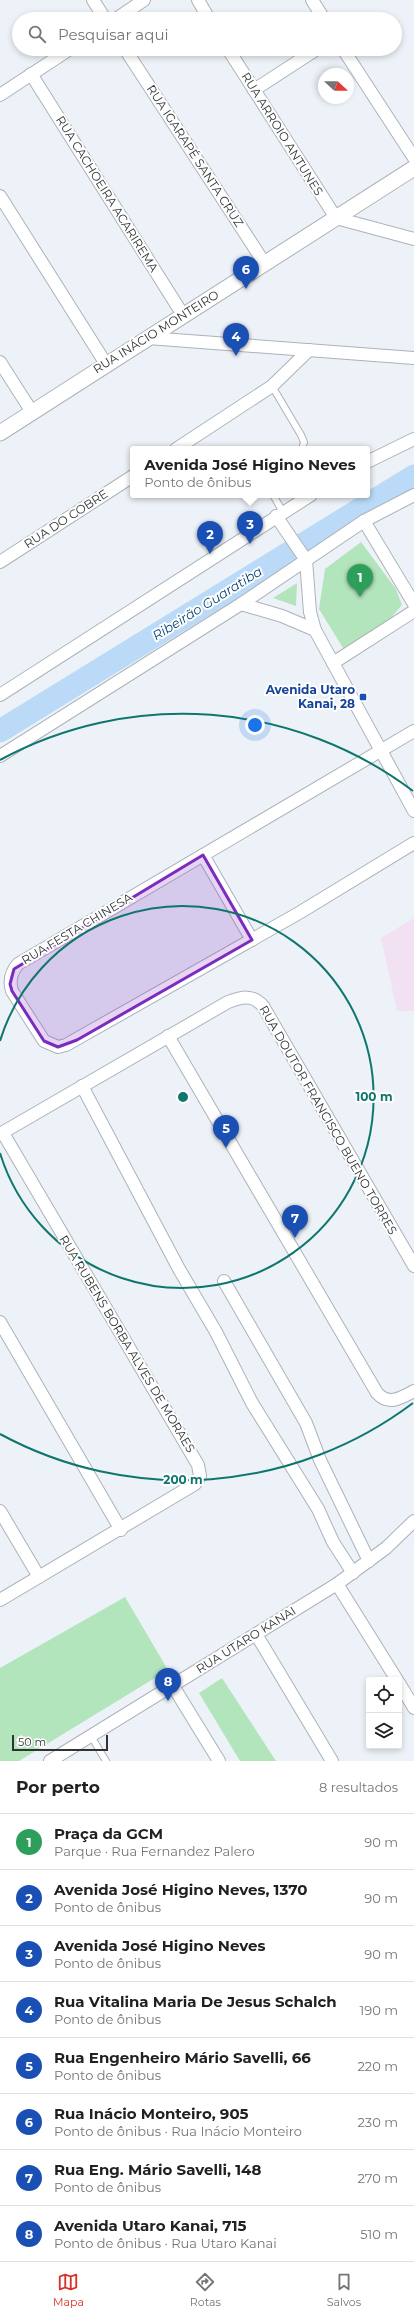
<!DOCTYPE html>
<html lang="pt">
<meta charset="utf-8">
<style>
:root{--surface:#fff;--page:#f6f6f6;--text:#202124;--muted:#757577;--line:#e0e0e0;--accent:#d93025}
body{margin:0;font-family:Montserrat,sans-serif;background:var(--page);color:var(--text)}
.controls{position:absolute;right:12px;bottom:12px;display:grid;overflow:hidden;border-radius:4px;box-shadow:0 2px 6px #0003}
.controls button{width:36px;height:36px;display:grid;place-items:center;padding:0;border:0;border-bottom:1px solid var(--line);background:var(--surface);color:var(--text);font:20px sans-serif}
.compass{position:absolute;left:318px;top:68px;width:36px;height:36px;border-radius:50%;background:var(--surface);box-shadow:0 2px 6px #0003;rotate:112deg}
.scale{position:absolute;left:12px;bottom:10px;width:96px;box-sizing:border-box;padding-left:4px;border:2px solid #303234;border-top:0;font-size:11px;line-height:14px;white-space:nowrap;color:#303234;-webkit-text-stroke:3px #fefefe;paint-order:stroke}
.you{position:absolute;left:255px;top:725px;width:14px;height:14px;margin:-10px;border:3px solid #fff;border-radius:50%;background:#1a73e8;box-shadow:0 0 0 6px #1a73e833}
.badge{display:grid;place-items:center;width:26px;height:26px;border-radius:50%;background:var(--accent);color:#fff;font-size:13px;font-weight:700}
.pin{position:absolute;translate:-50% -33px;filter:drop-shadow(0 1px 2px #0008)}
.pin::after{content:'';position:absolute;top:21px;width:14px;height:12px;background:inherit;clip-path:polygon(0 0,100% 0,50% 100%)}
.popup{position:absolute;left:130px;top:446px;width:240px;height:52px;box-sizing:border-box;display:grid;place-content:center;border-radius:4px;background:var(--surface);filter:drop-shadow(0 1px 3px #0005);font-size:13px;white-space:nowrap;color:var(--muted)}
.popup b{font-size:15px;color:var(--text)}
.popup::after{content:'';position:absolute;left:50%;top:100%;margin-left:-8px;border:8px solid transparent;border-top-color:var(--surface)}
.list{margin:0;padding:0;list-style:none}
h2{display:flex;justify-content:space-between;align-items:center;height:52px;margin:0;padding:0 16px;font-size:17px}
h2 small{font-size:13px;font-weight:400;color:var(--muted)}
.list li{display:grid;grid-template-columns:26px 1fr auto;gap:12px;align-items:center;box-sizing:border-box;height:56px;padding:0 16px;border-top:1px solid var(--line)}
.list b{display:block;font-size:15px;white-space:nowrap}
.list p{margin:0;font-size:13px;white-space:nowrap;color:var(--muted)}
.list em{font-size:13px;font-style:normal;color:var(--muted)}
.icon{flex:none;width:22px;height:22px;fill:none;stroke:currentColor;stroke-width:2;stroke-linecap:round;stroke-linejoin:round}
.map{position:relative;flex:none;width:414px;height:1761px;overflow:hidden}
.search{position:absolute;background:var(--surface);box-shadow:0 2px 6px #0003;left:12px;right:12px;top:12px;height:44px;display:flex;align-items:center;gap:10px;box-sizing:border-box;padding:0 14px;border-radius:22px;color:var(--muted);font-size:15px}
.sheet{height:500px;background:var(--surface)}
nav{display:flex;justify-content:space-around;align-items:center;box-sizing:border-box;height:56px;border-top:1px solid var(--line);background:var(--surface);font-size:11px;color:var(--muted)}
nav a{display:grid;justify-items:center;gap:2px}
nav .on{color:var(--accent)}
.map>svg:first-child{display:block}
.education{fill:#f2e1f3}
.green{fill:#b3e5bd}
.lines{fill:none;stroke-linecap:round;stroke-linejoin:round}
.river{stroke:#badaf7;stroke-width:23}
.service-casing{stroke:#adb2b8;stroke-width:8}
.minor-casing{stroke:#adb2b8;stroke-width:14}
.tertiary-casing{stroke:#adb2b8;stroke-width:17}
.service{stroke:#fff;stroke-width:6}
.minor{stroke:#fff;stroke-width:12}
.tertiary{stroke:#fff;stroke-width:15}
.marked{fill:#7b2cbf;fill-opacity:0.2;stroke:#7b2cbf;stroke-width:3;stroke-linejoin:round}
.ring{fill:none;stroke:#0f766e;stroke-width:2}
.transit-dot{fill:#1a4fb4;stroke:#fefefe;stroke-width:1.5}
.labels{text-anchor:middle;stroke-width:4;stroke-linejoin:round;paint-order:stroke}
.street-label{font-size:12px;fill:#303234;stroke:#fefefe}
.transit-label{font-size:12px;font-weight:bold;fill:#164399;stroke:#fefefe;text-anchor:end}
.water-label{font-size:13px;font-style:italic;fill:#064672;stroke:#fefefe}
.centre{fill:#0f766e;stroke:#fefefe;stroke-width:2}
.ring-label{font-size:12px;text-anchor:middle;font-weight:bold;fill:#0f766e;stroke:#fefefe;stroke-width:4;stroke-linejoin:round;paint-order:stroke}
</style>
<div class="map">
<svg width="414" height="1761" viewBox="0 0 414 1761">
<rect width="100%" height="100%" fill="#edf2f8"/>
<path class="education" d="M 414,918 L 414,1011 L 397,1011 L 381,938 Z"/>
<g class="green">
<path d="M 361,542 L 396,589 L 402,605 L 382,628 L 343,648 L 319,609 L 325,569 Z"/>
<path d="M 297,583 L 296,606 L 273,598 Z"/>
<path d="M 125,1597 L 168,1670 L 19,1761 L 0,1761 L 0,1668 Z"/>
<path d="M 222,1678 L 276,1761 L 240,1761 L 199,1693 Z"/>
</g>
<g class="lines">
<path class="river" d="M 0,731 L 414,476"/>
<g class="service-casing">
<g id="service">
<path d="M 272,386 L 301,435 L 304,442 L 302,449"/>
<path d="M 273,495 L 283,512"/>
<path d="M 91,1736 L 106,1761"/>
</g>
</g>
<g class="minor-casing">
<g id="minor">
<path d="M 93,0 L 105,19"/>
<path d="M 198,0 L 209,19"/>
<path d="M 312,0 L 324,19"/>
<path d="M 116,19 L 144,0"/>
<path d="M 125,49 L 265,264"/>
<path d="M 228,49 L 336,218 L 414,239"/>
<path d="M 343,49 L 414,158"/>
<path d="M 31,74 L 183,315"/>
<path d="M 254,90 L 317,49"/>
<path d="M 0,95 L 70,49"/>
<path d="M 0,196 L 106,364"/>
<path d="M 148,338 L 414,358"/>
<path d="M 0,362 L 32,412"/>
<path d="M 176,449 L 272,386 L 309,350"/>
<path d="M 367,462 L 414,439"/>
<path d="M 276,516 L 306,560 L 310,612 L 315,630 L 414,811"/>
<path d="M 364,521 L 414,604"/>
<path d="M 0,562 L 133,476"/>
<path d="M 241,604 L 282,616 L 315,630"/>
<path d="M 333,663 L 414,611"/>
<path d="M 0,695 L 311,495"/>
<path d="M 414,731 L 18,964 C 11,972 9,981 12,991 L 44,1041 L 58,1047 L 66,1045 L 299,913 L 414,843"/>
<path d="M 0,756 L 241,604 L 364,521 L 414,495"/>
<path d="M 203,855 L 252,940"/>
<path d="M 168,1036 L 377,1393 C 389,1406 401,1398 414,1391"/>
<path d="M 82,1086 L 179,1269 L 216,1332 L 252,1403 L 318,1509 L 333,1542 L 353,1573"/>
<path d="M 0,1134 L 228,1002 C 242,997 252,994 263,1006 L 414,1266"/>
<path d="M 224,1281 L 306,1423 L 320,1460 L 369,1561"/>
<path d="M 0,1322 L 121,1530"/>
<path d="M 0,1511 L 39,1577"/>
<path d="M 337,1584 L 397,1680"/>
<path d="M 0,1600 L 195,1484 L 200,1476 L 198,1465 L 3,1133"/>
<path d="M 256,1634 L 332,1761"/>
<path d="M 399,1683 L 414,1708"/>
<path d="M 173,1686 L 219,1761"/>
<path d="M 50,1761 L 337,1584 L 386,1548 L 414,1521"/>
</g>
</g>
<g class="tertiary-casing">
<path id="tertiary" d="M 0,433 L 414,168"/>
</g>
<use href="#service" class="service"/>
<use href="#minor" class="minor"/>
<use href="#tertiary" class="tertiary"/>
</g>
<path class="marked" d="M 203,855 L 252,940 L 77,1040 L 58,1047 L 44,1041 L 12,991 L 10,984 L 14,969 Z"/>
<g class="ring">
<path d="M0 1041A191 191 0 1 1 0 1153"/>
<path d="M413 1403A383 383 0 0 1 0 1434M0 760A383 383 0 0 1 413 791"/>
</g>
<rect class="transit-dot" x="359" y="693" width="8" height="8" rx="2"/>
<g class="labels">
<g class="street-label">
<text transform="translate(282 134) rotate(58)" y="4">RUA ARROIO ANTUNES</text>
<text transform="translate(195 156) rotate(57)" y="4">RUA IGARAPÉ SANTA CRUZ</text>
<text transform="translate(107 194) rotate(58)" y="4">RUA CACHOEIRA ACARIREMA</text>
<text transform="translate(156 332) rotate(-32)" y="4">RUA INÁCIO MONTEIRO</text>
<text transform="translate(66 519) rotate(-33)" y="4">RUA DO COBRE</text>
<text transform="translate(77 929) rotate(-31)" y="4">RUA FESTA CHINESA</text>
<text transform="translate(328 1120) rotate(60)" y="4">RUA DOUTOR FRANCISCO BUENO TORRES</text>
<text transform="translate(127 1344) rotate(59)" y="4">RUA RUBENS BORBA ALVES DE MORAES</text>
<text transform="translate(246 1640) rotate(-32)" y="4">RUA UTARO KANAI</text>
</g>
<g class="transit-label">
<text x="355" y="694">Avenida Utaro<tspan x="355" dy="14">Kanai, 28</tspan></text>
</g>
<g class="water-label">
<text transform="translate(207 603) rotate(-32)" y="5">Ribeirão Guaratiba</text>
</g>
</g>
<circle cx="183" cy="1097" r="6" class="centre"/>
<g class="ring-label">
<text x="374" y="1101">100 m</text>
<text x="183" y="1484">200 m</text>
</g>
</svg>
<div class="controls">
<button><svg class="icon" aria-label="locate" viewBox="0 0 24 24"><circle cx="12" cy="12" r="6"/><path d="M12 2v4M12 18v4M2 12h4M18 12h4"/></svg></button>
<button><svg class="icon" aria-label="layers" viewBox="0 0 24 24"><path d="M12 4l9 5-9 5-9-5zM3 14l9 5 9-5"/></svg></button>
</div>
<svg class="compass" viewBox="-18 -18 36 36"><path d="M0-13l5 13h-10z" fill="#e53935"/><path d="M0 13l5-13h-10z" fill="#757577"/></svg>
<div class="scale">50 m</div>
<div class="you"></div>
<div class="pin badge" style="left:360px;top:597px;background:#2e9e5b">1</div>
<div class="pin badge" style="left:210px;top:554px;background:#1a4fb4">2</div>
<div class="pin badge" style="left:250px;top:544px;background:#1a4fb4">3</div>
<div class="popup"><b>Avenida José Higino Neves</b>Ponto de ônibus</div>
<div class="pin badge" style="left:236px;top:356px;background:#1a4fb4">4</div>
<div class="pin badge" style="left:226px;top:1148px;background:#1a4fb4">5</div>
<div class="pin badge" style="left:246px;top:289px;background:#1a4fb4">6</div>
<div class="pin badge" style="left:295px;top:1238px;background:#1a4fb4">7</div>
<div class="pin badge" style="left:168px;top:1701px;background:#1a4fb4">8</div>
<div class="search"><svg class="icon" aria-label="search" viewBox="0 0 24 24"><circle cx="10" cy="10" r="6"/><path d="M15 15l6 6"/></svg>Pesquisar aqui</div>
</div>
<section class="sheet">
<h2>Por perto<small>8 resultados</small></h2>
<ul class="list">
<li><span class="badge" style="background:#2e9e5b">1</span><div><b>Praça da GCM</b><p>Parque · Rua Fernandez Palero</p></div><em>90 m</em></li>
<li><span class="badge" style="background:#1a4fb4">2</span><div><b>Avenida José Higino Neves, 1370</b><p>Ponto de ônibus</p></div><em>90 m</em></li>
<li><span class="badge" style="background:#1a4fb4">3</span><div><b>Avenida José Higino Neves</b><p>Ponto de ônibus</p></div><em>90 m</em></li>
<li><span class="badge" style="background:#1a4fb4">4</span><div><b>Rua Vitalina Maria De Jesus Schalch</b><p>Ponto de ônibus</p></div><em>190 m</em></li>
<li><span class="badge" style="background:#1a4fb4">5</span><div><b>Rua Engenheiro Mário Savelli, 66</b><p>Ponto de ônibus</p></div><em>220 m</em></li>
<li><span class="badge" style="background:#1a4fb4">6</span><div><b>Rua Inácio Monteiro, 905</b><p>Ponto de ônibus · Rua Inácio Monteiro</p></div><em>230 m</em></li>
<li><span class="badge" style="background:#1a4fb4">7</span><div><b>Rua Eng. Mário Savelli, 148</b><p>Ponto de ônibus</p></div><em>270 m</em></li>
<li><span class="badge" style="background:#1a4fb4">8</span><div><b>Avenida Utaro Kanai, 715</b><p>Ponto de ônibus · Rua Utaro Kanai</p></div><em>510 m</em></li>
</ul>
</section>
<nav>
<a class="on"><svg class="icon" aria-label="map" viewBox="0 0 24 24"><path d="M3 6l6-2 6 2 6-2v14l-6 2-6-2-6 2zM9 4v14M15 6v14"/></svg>Mapa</a>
<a><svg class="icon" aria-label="directions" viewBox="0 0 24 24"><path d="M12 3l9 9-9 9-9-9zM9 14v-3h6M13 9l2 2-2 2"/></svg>Rotas</a>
<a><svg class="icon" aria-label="saved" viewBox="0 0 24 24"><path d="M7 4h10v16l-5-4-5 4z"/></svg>Salvos</a>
</nav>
